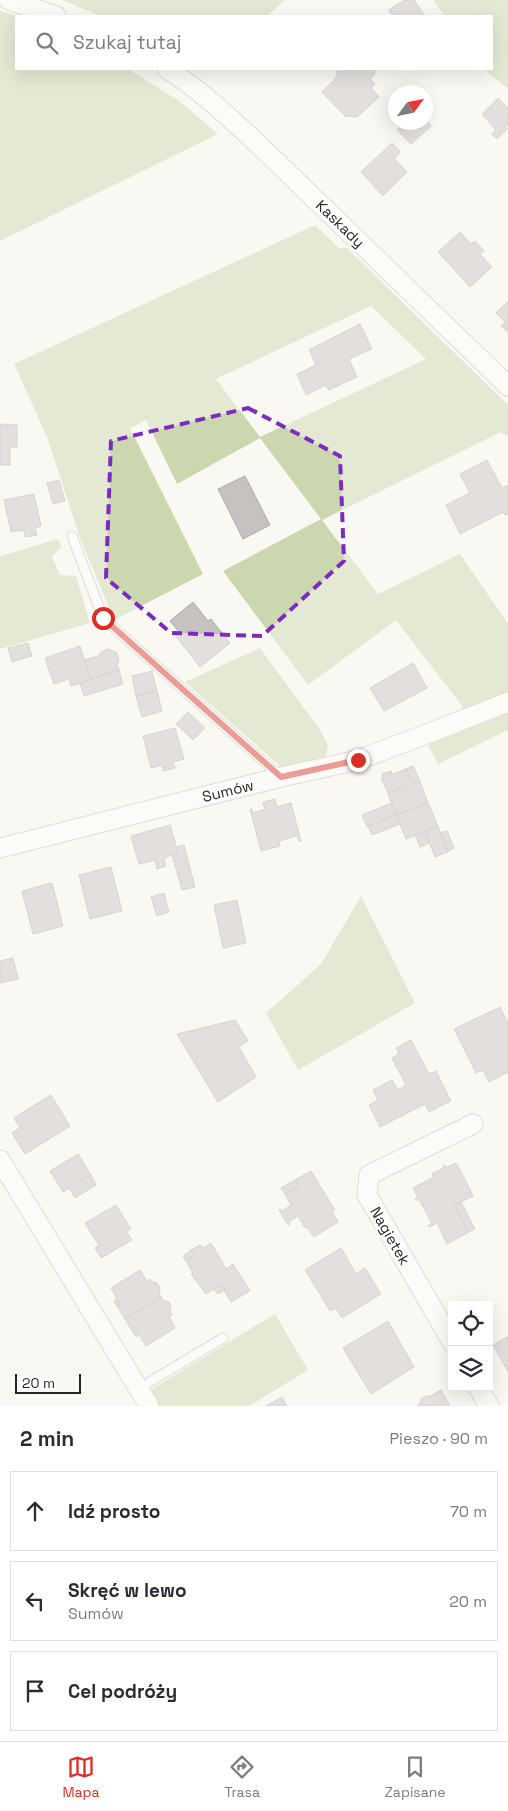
<!DOCTYPE html>
<html lang="pl">
<meta charset="utf-8">
<style>
:root{--surface:#fff;--page:#f2f2f3;--text:#2b2b33;--muted:#7c7c81;--line:#e1e1e2;--accent:#d93025}
body{margin:0;font-family:"Space Grotesk",sans-serif;background:var(--page);color:var(--text)}
.controls{position:absolute;right:15px;bottom:15px;display:grid;overflow:hidden;border-radius:0px;box-shadow:0 5px 20px #0002}
.controls button{width:45px;height:45px;display:grid;place-items:center;padding:0;border:0;border-bottom:1px solid var(--line);background:var(--surface);color:var(--text);font:25px sans-serif}
.compass{position:absolute;left:388px;top:85px;width:45px;height:45px;border-radius:50%;background:var(--surface);box-shadow:0 5px 20px #0002;rotate:57deg}
.scale{position:absolute;left:15px;bottom:12px;width:66px;box-sizing:border-box;padding-left:5px;border:2px solid #272625;border-top:0;font-size:14px;line-height:18px;white-space:nowrap;color:#272625;-webkit-text-stroke:4px #fff;paint-order:stroke}
.stop{position:absolute;width:15px;height:15px;margin:-11px;border:4px solid #d93025;border-radius:50%;background:#fff}
.stop.end{background:#d93025;border-color:#fff;box-shadow:0 1px 5px #0008}
.list{margin:0;padding:0;list-style:none}
h2{display:flex;justify-content:space-between;align-items:center;height:65px;margin:0;padding:0 20px;font-size:21px}
h2 small{font-size:16px;font-weight:400;color:var(--muted)}
.list li{display:grid;grid-template-columns:32px 1fr auto;gap:15px;align-items:center;box-sizing:border-box;height:80px;margin:0 10px 10px;padding:0 10px;border:1px solid var(--line);border-radius:0px}
.list b{display:block;font-size:19px;white-space:nowrap}
.list p{margin:0;font-size:16px;white-space:nowrap;color:var(--muted)}
.list em{font-size:16px;font-style:normal;color:var(--muted)}
.icon{flex:none;width:28px;height:28px;fill:none;stroke:currentColor;stroke-width:2;stroke-linecap:round;stroke-linejoin:round}
.map{position:relative;flex:none;width:508px;height:1406px;overflow:hidden}
.search{position:absolute;background:var(--surface);box-shadow:0 5px 20px #0002;left:15px;right:15px;top:15px;height:55px;display:flex;align-items:center;gap:12px;box-sizing:border-box;padding:0 18px;border-radius:0px;color:var(--muted);font-size:19px}
.sheet{height:335px;background:var(--surface)}
nav{display:flex;justify-content:space-around;align-items:center;box-sizing:border-box;height:70px;border-top:1px solid var(--line);background:var(--surface);font-size:14px;color:var(--muted)}
nav a{display:grid;justify-items:center;gap:2px}
nav .on{color:var(--accent)}
.map>svg:first-child{display:block}
.green{fill:#cbd8af;fill-rule:evenodd}
.building{fill:#c6c2c0;stroke:#aeaaa8}
.lines{fill:none;stroke-linecap:round;stroke-linejoin:round}
.service-casing{stroke:#bdbcb8;stroke-width:11}
.minor-casing{stroke:#bdbcb8;stroke-width:21}
.service{stroke:#fff;stroke-width:9}
.minor{stroke:#fff;stroke-width:19}
.route{stroke:#d93025;stroke-width:6}
.marked{fill:none;stroke:#7b2cbf;stroke-width:4;stroke-dasharray:10 6;stroke-linejoin:round}
.labels{text-anchor:middle;stroke-width:4;stroke-linejoin:round;paint-order:stroke}
.street-label{font-size:15px;fill:#272625;stroke:#fff}
</style>
<div class="map">
<svg width="508" height="1406" viewBox="0 0 508 1406">
<rect width="100%" height="100%" fill="#f9f8f3"/>
<g class="green">
<path d="M 62,0 L 285,0 L 267,16 L 100,16 Z"/>
<path d="M 434,0 L 508,0 L 508,89 L 484,69 L 492,69 L 492,16 L 444,16 Z"/>
<path d="M 0,11 L 18,16 L 16,16 L 16,69 L 128,69 L 178,100 L 218,134 L 0,241 Z"/>
<path d="M 315,225 L 339,248 L 347,248 L 508,405 L 508,437 L 501,432 L 322,520 L 378,594 L 460,554 L 508,624 L 508,691 L 465,710 L 396,620 L 308,685 L 223,571 L 321,519 L 260,438 L 177,484 L 146,420 L 130,428 L 203,574 L 114,620 L 80,538 L 47,437 L 14,364 ZM 371,306 L 426,359 L 260,437 L 216,379 Z"/>
<path d="M 58,539 L 61,547 L 52,557 L 60,575 L 76,576 L 90,623 L 0,649 L 0,556 Z"/>
<path d="M 260,648 L 320,730 L 328,745 L 326,756 L 281,767 L 185,682 Z"/>
<path d="M 508,710 L 508,730 L 438,764 L 428,745 Z"/>
<path d="M 361,896 L 415,1003 L 298,1070 L 266,1013 L 321,964 Z"/>
<path d="M 275,1314 L 308,1370 L 249,1406 L 156,1406 L 147,1392 Z"/>
</g>
<g class="building">
<path d="M 404,0 L 414,0 L 425,16 L 393,16 L 389,10 Z"/>
<path d="M 347,69 L 374,69 L 375,74 L 370,79 L 375,84 L 371,88 L 379,97 L 357,117 L 345,116 L 322,92 L 336,78 L 337,71 L 345,71 Z"/>
<path d="M 498,98 L 508,108 L 508,124 L 505,127 L 507,129 L 497,139 L 492,134 L 496,130 L 482,114 Z"/>
<path d="M 426,120 L 431,126 L 411,144 L 397,130 L 405,122 L 426,122 Z"/>
<path d="M 392,143 L 401,152 L 394,158 L 407,172 L 383,196 L 361,172 Z"/>
<path d="M 460,232 L 471,244 L 475,241 L 484,251 L 480,254 L 492,267 L 470,287 L 438,252 Z"/>
<path d="M 508,301 L 508,332 L 501,326 L 505,322 L 496,313 Z"/>
<path d="M 360,324 L 372,349 L 349,359 L 357,377 L 329,390 L 326,385 L 306,395 L 297,374 L 316,365 L 309,350 Z"/>
<path d="M 0,424 L 17,425 L 17,447 L 10,447 L 10,465 L 0,465 Z"/>
<path d="M 487,460 L 502,488 L 508,485 L 508,514 L 505,515 L 503,512 L 460,534 L 446,505 L 470,493 L 460,474 Z"/>
<path d="M 245,476 L 270,525 L 243,539 L 218,489 Z"/>
<path d="M 59,480 L 65,501 L 53,504 L 47,483 Z"/>
<path d="M 34,494 L 41,526 L 35,528 L 37,535 L 25,537 L 24,530 L 11,532 L 4,500 Z"/>
<path d="M 193,602 L 208,621 L 211,619 L 230,643 L 200,667 L 175,635 L 179,632 L 170,621 Z"/>
<path d="M 28,643 L 32,656 L 12,662 L 8,648 Z"/>
<path d="M 80,646 L 91,680 L 71,686 L 69,679 L 54,684 L 45,658 Z"/>
<path d="M 108,649 L 117,653 L 119,661 L 117,665 L 119,670 L 91,679 L 85,660 L 98,656 L 101,652 Z"/>
<path d="M 413,663 L 427,688 L 384,711 L 370,688 Z"/>
<path d="M 119,670 L 123,684 L 84,696 L 80,683 Z"/>
<path d="M 152,671 L 157,691 L 136,696 L 132,676 Z"/>
<path d="M 157,691 L 162,711 L 142,717 L 136,696 Z"/>
<path d="M 188,712 L 205,728 L 193,740 L 176,724 Z"/>
<path d="M 175,728 L 184,759 L 173,762 L 175,768 L 163,771 L 162,765 L 151,768 L 143,736 Z"/>
<path d="M 413,766 L 420,781 L 412,784 L 406,769 Z"/>
<path d="M 406,769 L 412,784 L 388,793 L 381,778 Z"/>
<path d="M 391,771 L 392,774 L 384,778 L 382,774 Z"/>
<path d="M 420,781 L 428,803 L 396,815 L 388,793 Z"/>
<path d="M 275,799 L 277,807 L 291,803 L 301,841 L 299,841 L 297,836 L 279,841 L 280,846 L 261,851 L 250,809 L 252,809 L 253,813 L 265,809 L 263,802 Z"/>
<path d="M 391,803 L 396,815 L 367,827 L 362,815 Z"/>
<path d="M 428,803 L 438,826 L 406,839 L 396,815 Z"/>
<path d="M 396,815 L 400,824 L 372,835 L 368,826 Z"/>
<path d="M 170,825 L 178,853 L 164,858 L 166,866 L 157,869 L 155,860 L 139,864 L 131,836 Z"/>
<path d="M 438,826 L 448,852 L 435,857 L 425,831 Z"/>
<path d="M 425,831 L 429,843 L 420,847 L 415,835 Z"/>
<path d="M 447,831 L 454,848 L 448,851 L 441,833 Z"/>
<path d="M 184,845 L 195,887 L 182,890 L 172,855 L 178,853 L 176,847 Z"/>
<path d="M 111,867 L 122,911 L 90,919 L 79,875 Z"/>
<path d="M 52,883 L 63,926 L 33,934 L 22,891 Z"/>
<path d="M 164,893 L 169,912 L 157,916 L 151,897 Z"/>
<path d="M 237,900 L 246,943 L 223,948 L 214,905 Z"/>
<path d="M 13,958 L 18,979 L 0,983 L 0,961 Z"/>
<path d="M 500,1007 L 508,1023 L 508,1072 L 489,1082 L 483,1070 L 476,1073 L 454,1029 Z"/>
<path d="M 235,1020 L 248,1041 L 239,1047 L 256,1077 L 218,1102 L 177,1034 Z"/>
<path d="M 411,1040 L 429,1074 L 436,1071 L 451,1101 L 429,1112 L 425,1104 L 380,1127 L 369,1105 L 378,1100 L 373,1090 L 392,1080 L 398,1090 L 406,1085 L 392,1058 L 399,1054 L 396,1048 Z"/>
<path d="M 51,1095 L 70,1126 L 25,1154 L 12,1133 L 20,1128 L 14,1118 Z"/>
<path d="M 78,1154 L 91,1175 L 63,1192 L 50,1171 Z"/>
<path d="M 456,1163 L 471,1191 L 459,1198 L 461,1202 L 454,1205 L 469,1232 L 447,1244 L 437,1223 L 429,1227 L 428,1226 L 432,1224 L 419,1199 L 416,1201 L 415,1199 L 418,1197 L 413,1188 L 434,1177 L 432,1174 L 444,1168 L 443,1166 L 445,1165 L 446,1168 Z"/>
<path d="M 311,1171 L 335,1210 L 332,1212 L 338,1222 L 314,1237 L 307,1227 L 305,1228 L 298,1216 L 288,1222 L 290,1224 L 288,1225 L 279,1210 L 280,1209 L 282,1211 L 291,1205 L 285,1194 L 299,1186 L 295,1180 Z"/>
<path d="M 91,1175 L 96,1185 L 75,1198 L 69,1188 Z"/>
<path d="M 295,1180 L 299,1186 L 285,1194 L 281,1188 Z"/>
<path d="M 471,1191 L 473,1196 L 461,1202 L 459,1198 Z"/>
<path d="M 461,1202 L 475,1229 L 469,1232 L 454,1205 Z"/>
<path d="M 116,1205 L 131,1229 L 126,1231 L 132,1240 L 101,1258 L 95,1248 L 99,1246 L 85,1223 Z"/>
<path d="M 211,1243 L 226,1269 L 233,1264 L 250,1291 L 231,1302 L 221,1285 L 206,1294 L 191,1274 L 193,1273 L 186,1261 L 194,1255 L 191,1250 L 200,1245 L 203,1248 Z"/>
<path d="M 341,1248 L 356,1274 L 365,1268 L 381,1294 L 342,1318 L 336,1308 L 330,1311 L 305,1270 Z"/>
<path d="M 191,1250 L 194,1255 L 186,1261 L 183,1256 Z"/>
<path d="M 140,1270 L 147,1281 L 150,1279 L 152,1282 L 157,1283 L 160,1288 L 159,1294 L 161,1297 L 125,1319 L 117,1306 L 120,1304 L 111,1288 Z"/>
<path d="M 221,1285 L 225,1290 L 218,1294 L 214,1289 Z"/>
<path d="M 161,1297 L 163,1300 L 169,1302 L 171,1307 L 170,1312 L 172,1315 L 169,1317 L 175,1328 L 146,1346 L 136,1330 L 133,1332 L 125,1319 Z"/>
<path d="M 117,1299 L 120,1304 L 117,1306 L 114,1301 Z"/>
<path d="M 388,1321 L 414,1367 L 371,1394 L 343,1348 Z"/>
<path d="M 136,1330 L 139,1335 L 136,1337 L 133,1332 Z"/>
<path d="M 508,1336 L 508,1372 L 493,1345 Z"/>
<path d="M 441,1390 L 450,1406 L 418,1406 L 420,1403 L 421,1399 L 426,1396 L 430,1396 Z"/>
<path d="M 282,1397 L 287,1406 L 266,1406 Z"/>
</g>
<g class="lines">
<g class="service-casing">
<g id="service">
<path d="M 72,536 L 103,618 L 281,777"/>
<path d="M 138,1389 L 223,1338"/>
</g>
</g>
<g class="minor-casing">
<g id="minor">
<path d="M 9,0 L 56,16"/>
<path d="M 167,69 C 201,90 231,119 261,147 L 508,386"/>
<path d="M 0,848 L 281,777 L 358,760 L 432,732 L 508,702"/>
<path d="M 0,1160 L 149,1406"/>
<path d="M 452,1342 L 367,1195 L 369,1175 L 473,1124"/>
<path d="M 478,1387 L 489,1406"/>
</g>
</g>
<use href="#service" class="service"/>
<use href="#minor" class="minor"/>
</g>
<g class="lines">
<path class="route" d="M 103,618 L 281,777 L 358,760"/>
</g>
<path d="M0 0H508V1406H0ZM 248,408 L 340,456 L 344,561 L 262,636 L 171,633 L 106,578 L 111,441 Z" fill="#f9f8f3" fill-opacity=".55" fill-rule="evenodd"/>
<path class="marked" d="M 248,408 L 340,456 L 344,561 L 262,636 L 171,633 L 106,578 L 111,441 Z"/>
<g class="labels">
<g class="street-label">
<text transform="translate(340 224) rotate(44)" y="5">Kaskady</text>
<text transform="translate(228 791) rotate(-14)" y="5">Sumów</text>
<text transform="translate(390 1236) rotate(60)" y="5">Nagietek</text>
</g>
</g>
</svg>
<div class="controls">
<button><svg class="icon" aria-label="locate" viewBox="0 0 24 24"><circle cx="12" cy="12" r="6"/><path d="M12 2v4M12 18v4M2 12h4M18 12h4"/></svg></button>
<button><svg class="icon" aria-label="layers" viewBox="0 0 24 24"><path d="M12 4l9 5-9 5-9-5zM3 14l9 5 9-5"/></svg></button>
</div>
<svg class="compass" viewBox="-18 -18 36 36"><path d="M0-13l5 13h-10z" fill="#e53935"/><path d="M0 13l5-13h-10z" fill="#7c7c81"/></svg>
<div class="scale">20 m</div>
<div class="stop" style="left:103px;top:618px"></div>
<div class="stop end" style="left:358px;top:760px"></div>
<div class="search"><svg class="icon" aria-label="search" viewBox="0 0 24 24"><circle cx="10" cy="10" r="6"/><path d="M15 15l6 6"/></svg>Szukaj tutaj</div>
</div>
<section class="sheet">
<h2>2 min<small>Pieszo · 90 m</small></h2>
<ul class="list">
<li><svg class="icon" aria-label="ahead" viewBox="0 0 24 24"><path d="M12 20V5M6 11l6-6 6 6"/></svg><div><b>Idź prosto</b></div><em>70 m</em></li>
<li><svg class="icon" aria-label="left" viewBox="0 0 24 24"><path d="M17 20v-9H6M10 6l-5 5 5 5"/></svg><div><b>Skręć w lewo</b><p>Sumów</p></div><em>20 m</em></li>
<li><svg class="icon" aria-label="arrive" viewBox="0 0 24 24"><path d="M6 21V4h12l-3 4 3 4H6"/></svg><div><b>Cel podróży</b></div></li>
</ul>
</section>
<nav>
<a class="on"><svg class="icon" aria-label="map" viewBox="0 0 24 24"><path d="M3 6l6-2 6 2 6-2v14l-6 2-6-2-6 2zM9 4v14M15 6v14"/></svg>Mapa</a>
<a><svg class="icon" aria-label="directions" viewBox="0 0 24 24"><path d="M12 3l9 9-9 9-9-9zM9 14v-3h6M13 9l2 2-2 2"/></svg>Trasa</a>
<a><svg class="icon" aria-label="saved" viewBox="0 0 24 24"><path d="M7 4h10v16l-5-4-5 4z"/></svg>Zapisane</a>
</nav>
